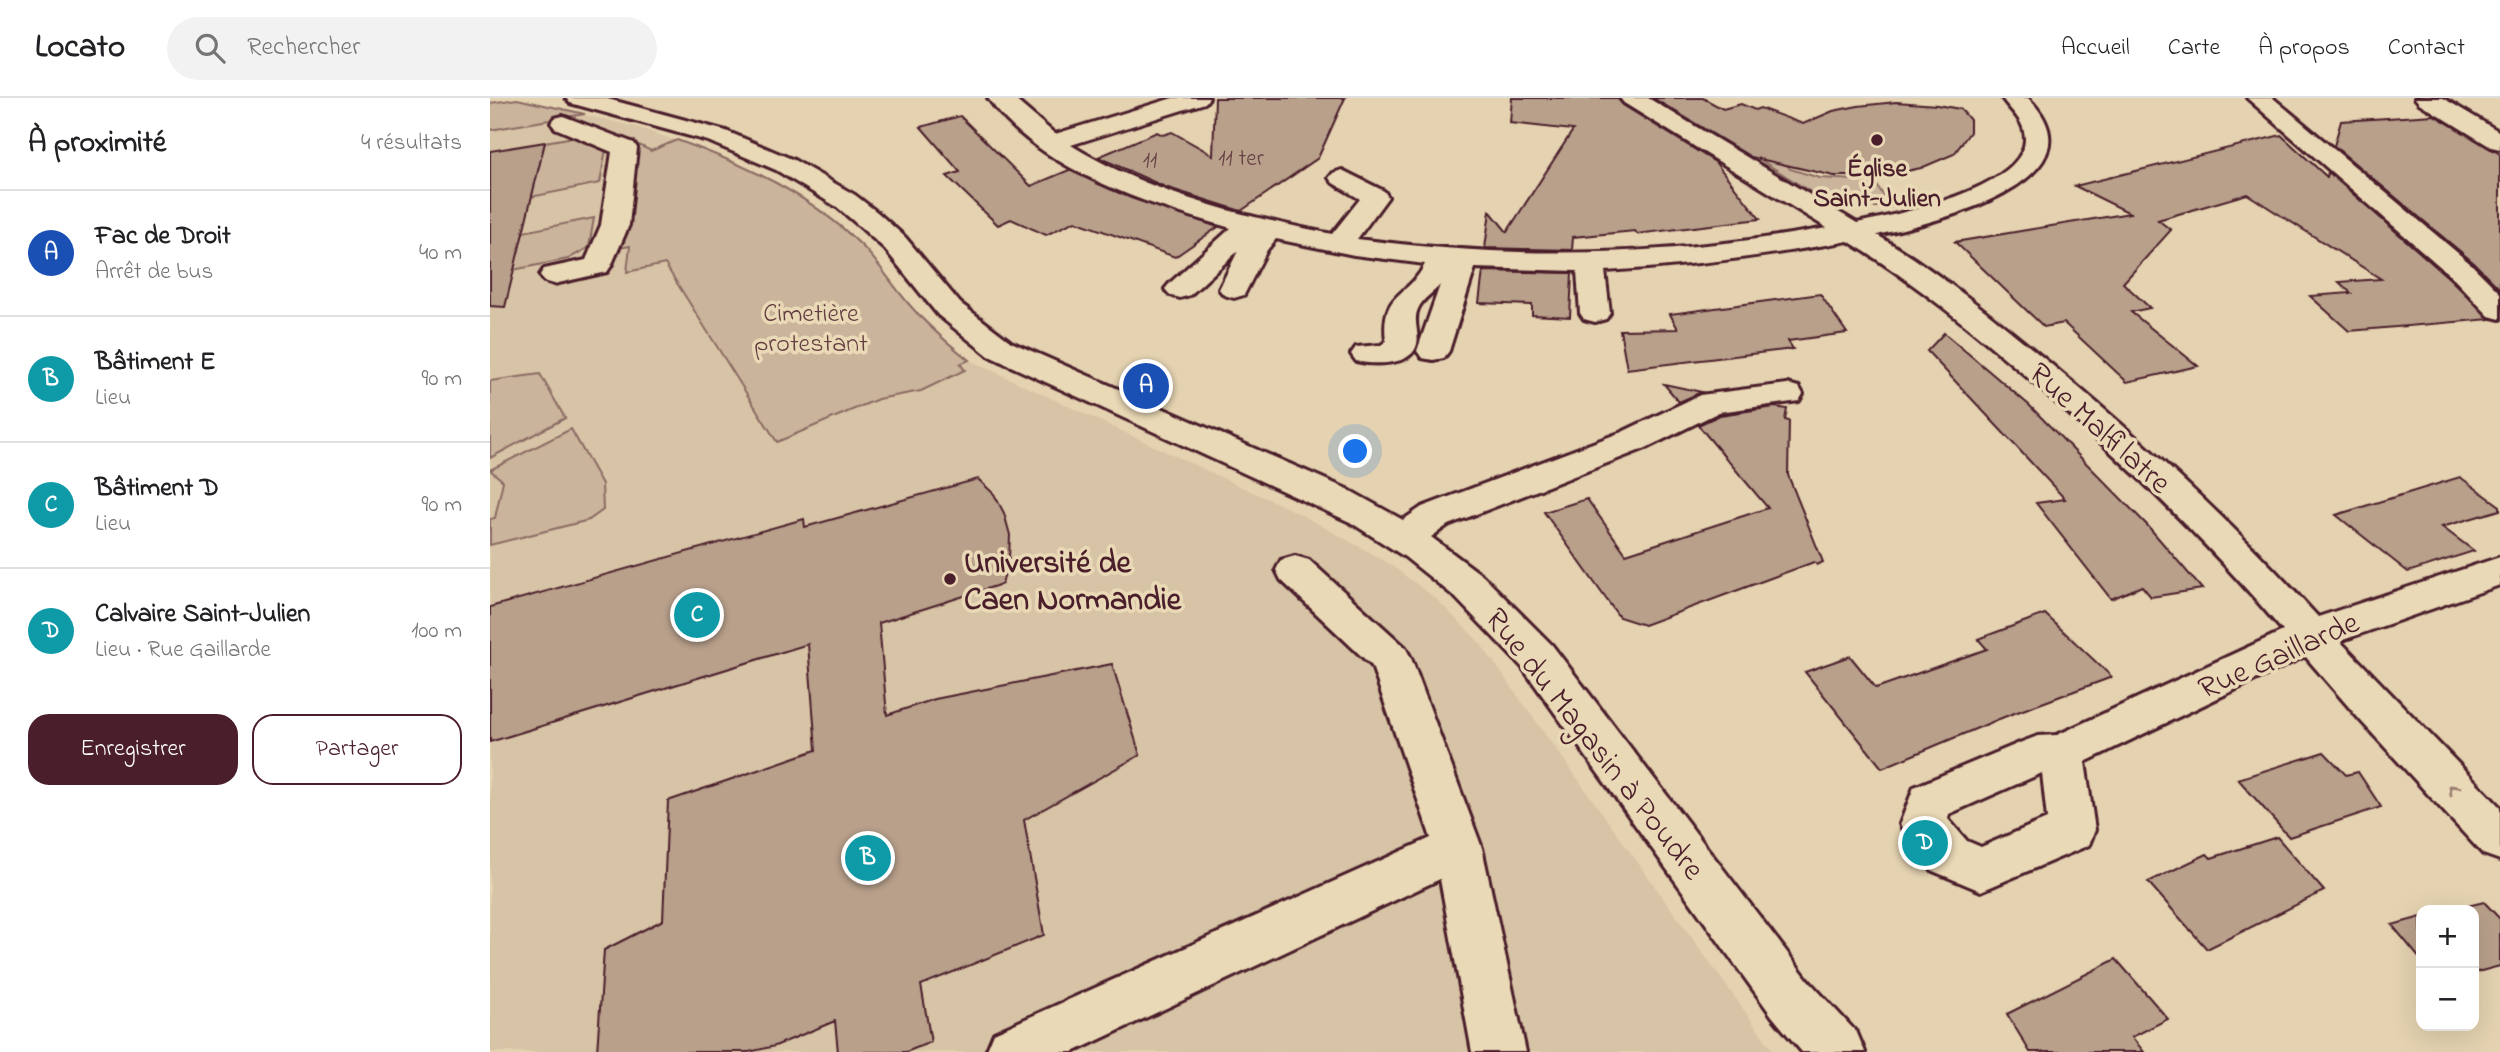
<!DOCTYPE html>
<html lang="fr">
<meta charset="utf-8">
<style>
:root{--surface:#fff;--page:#f2f2f2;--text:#202124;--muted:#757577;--line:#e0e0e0;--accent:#4a1f2b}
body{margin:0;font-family:"Indie Flower",sans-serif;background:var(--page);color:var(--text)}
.controls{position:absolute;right:21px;bottom:21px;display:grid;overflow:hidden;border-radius:14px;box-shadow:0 7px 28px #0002}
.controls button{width:63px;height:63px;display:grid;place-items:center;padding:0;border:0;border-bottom:2px solid var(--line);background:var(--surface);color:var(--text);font:35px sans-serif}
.you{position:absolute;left:866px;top:354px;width:24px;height:24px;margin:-18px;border:5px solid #fff;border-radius:50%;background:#1a73e8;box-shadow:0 0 0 10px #1a73e833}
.badge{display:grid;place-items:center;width:46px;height:46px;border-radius:50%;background:var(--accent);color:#fff;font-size:23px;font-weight:700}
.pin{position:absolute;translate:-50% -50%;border:4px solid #fff;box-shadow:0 2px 7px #0006}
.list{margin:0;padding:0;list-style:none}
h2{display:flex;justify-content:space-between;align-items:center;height:91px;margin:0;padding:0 28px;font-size:30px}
h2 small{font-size:23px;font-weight:400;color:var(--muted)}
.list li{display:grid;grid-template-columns:46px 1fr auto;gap:21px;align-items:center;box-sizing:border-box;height:126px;padding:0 28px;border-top:2px solid var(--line)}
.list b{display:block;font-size:26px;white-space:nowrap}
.list p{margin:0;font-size:23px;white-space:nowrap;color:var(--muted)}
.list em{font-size:23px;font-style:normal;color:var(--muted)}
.actions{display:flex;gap:14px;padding:21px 28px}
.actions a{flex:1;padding:16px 0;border:2px solid var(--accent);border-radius:21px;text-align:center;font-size:24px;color:var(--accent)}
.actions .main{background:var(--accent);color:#fff}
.icon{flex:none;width:38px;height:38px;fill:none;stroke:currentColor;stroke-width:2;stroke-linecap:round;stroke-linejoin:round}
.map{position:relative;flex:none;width:2010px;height:954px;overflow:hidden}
header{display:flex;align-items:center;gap:42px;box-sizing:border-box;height:98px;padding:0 35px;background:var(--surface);border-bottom:2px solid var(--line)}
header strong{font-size:33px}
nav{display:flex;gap:38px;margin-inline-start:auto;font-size:24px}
.search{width:490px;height:63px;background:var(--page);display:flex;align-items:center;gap:18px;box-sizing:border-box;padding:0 24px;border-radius:38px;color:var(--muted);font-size:26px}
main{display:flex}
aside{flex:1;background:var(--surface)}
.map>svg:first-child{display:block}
.built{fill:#d7c3a5}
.green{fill:#cab49b;stroke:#8a6a63;stroke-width:2}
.building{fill:#b8a08b;stroke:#4a1f2b;stroke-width:2}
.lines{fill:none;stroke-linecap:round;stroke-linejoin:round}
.minor-casing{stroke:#4a1f2b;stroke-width:6}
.minor{fill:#ead9b6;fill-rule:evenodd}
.oneway{stroke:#9a7c70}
.poi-dot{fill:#4a1f2b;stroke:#ead9b6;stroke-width:2.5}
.labels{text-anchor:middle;stroke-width:7;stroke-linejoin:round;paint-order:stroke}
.far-number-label{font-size:23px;fill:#663f43}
.far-poi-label{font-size:26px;font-weight:bold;fill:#4a1f2b;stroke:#ead9b6}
.far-park-label{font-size:26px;fill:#643d41;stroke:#ead9b6}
.street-label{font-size:32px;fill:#4a1f2b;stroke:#ead9b6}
.poi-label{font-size:32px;font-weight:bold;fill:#4a1f2b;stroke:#ead9b6;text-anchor:start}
</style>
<header>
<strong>Locato</strong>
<div class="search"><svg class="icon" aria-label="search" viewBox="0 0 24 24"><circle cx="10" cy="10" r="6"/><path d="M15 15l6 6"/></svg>Rechercher</div>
<nav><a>Accueil</a><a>Carte</a><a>À propos</a><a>Contact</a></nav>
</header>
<main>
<aside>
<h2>À proximité<small>4 résultats</small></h2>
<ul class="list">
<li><span class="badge" style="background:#1a4fb4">A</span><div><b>Fac de Droit</b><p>Arrêt de bus</p></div><em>40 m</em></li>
<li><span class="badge" style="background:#0f9aa8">B</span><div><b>Bâtiment E</b><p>Lieu</p></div><em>90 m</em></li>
<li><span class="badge" style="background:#0f9aa8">C</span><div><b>Bâtiment D</b><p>Lieu</p></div><em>90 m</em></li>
<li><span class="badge" style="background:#0f9aa8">D</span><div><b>Calvaire Saint-Julien</b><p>Lieu · Rue Gaillarde</p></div><em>100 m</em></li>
</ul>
<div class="actions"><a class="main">Enregistrer</a><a>Partager</a></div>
</aside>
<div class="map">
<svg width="2010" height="954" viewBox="0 0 2010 954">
<rect width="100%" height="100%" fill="#e4d2b0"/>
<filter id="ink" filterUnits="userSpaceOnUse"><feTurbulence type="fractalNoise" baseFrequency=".0143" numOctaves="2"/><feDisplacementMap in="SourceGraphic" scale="14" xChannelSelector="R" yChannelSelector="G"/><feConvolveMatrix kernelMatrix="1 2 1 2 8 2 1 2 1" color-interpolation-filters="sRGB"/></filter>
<g filter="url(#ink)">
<path class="built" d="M 27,1 L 146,29 L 241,61 L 291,86 L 156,134 L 219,239 L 287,344 L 479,262 L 808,415 L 895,463 L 945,500 L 989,544 L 1284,954 L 0,954 L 0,5 Z"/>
<g class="green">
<path d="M 27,1 L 95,16 L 0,32 L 0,5 Z"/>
<path d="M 84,39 L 95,40 L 116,51 L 110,85 L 41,99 L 55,44 Z"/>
<path d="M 1235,39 L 1289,57 L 1300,71 L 1330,80 L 1384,83 L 1401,109 L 1366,109 L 1333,102 Z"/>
<path d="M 187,42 C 256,67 320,96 373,149 C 388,164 399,182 413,199 C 432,223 455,243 479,262 L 470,266 L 475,272 L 431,293 L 388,301 L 287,344 L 175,166 L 137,174 L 140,148 L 124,151 L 139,48 L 149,47 L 161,53 Z"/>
<path d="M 104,120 L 99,149 L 78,161 L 23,172 L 33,134 Z"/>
<path d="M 50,276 L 75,320 L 0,360 L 0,283 Z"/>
<path d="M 81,331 L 112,386 L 113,412 L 99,422 L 0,447 L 0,421 L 5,420 L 13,383 L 0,372 Z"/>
</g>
<g class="building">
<path d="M 725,0 L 855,0 L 828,60 L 751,113 L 675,89 L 608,59 L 667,34 L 673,37 L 682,34 L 723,57 Z"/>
<path d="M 1022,0 L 1127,0 L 1133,7 L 1225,64 L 1270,121 L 1147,136 L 1145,133 L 1083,139 L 1082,152 L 995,150 L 1000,113 L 1017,134 L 1083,32 L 1020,25 Z"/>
<path d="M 1163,0 L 1213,0 L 1233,11 L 1251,6 L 1265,12 L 1270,10 L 1313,26 L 1343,13 L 1368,8 L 1406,4 L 1447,7 L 1470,11 L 1475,16 L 1480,22 L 1480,34 L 1464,56 L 1431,70 L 1394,78 L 1344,78 L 1261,59 Z"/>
<path d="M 1944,17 L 2010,56 L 2010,191 L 1984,165 L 1844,48 L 1851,23 Z"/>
<path d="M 470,18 L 541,88 L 579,72 L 641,100 L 728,129 L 685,159 L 585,123 L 556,137 L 521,121 L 508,127 L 457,78 L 470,74 L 431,29 Z"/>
<path d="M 1791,37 L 1837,79 L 1838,74 L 1960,181 L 2001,221 L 1859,233 L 1820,198 L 1861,195 L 1849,184 L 1891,181 L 1757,96 L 1668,122 L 1681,132 L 1633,185 L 1660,210 L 1641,214 L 1708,268 L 1637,284 L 1574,225 L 1554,229 L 1465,144 L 1640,115 L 1585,88 Z"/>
<path d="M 55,44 L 15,209 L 0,208 L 0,53 Z"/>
<path d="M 993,173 L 1082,175 L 1080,219 L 1042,217 L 1042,207 L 989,205 Z"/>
<path d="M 1330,196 L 1357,235 L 1298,243 L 1303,251 L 1137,271 L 1130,232 L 1188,231 L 1180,216 Z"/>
<path d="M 1454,235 L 1539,307 L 1657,427 L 1712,491 L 1661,499 L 1652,488 L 1621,501 L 1546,405 L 1575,401 L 1437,253 Z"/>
<path d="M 1174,286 L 1212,294 L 1189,304 Z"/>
<path d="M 1285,309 L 1297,311 L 1295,322 L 1299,323 L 1298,377 L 1333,464 L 1327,467 L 1324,464 L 1154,527 L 1129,519 L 1054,414 L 1097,401 L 1136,456 L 1278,410 L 1208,327 L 1230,317 Z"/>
<path d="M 1970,379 L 2010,408 L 2010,412 L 1952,429 L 1984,453 L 1918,474 L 1846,417 Z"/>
<path d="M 488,381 L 504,396 L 514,415 L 520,437 L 519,460 L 512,486 L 389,525 L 397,617 L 445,601 L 622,566 L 650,657 L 534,722 L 554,837 L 431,887 L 441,944 L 416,954 L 348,954 L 345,923 L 285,948 L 259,954 L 107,954 L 114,852 L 173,822 L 178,703 L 326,652 L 318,546 L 0,644 L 0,509 L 314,421 L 315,429 Z"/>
<path d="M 1555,516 L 1622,579 L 1514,619 L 1392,670 L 1315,574 L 1360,558 L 1386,590 L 1497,551 L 1488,541 Z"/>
<path d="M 1834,654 L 1856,677 L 1868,674 L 1891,709 L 1799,739 L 1748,681 Z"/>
<path d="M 1787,739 L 1834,793 L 1717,851 L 1658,784 L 1717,756 L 1721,760 Z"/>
<path d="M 1994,804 L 2010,821 L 2010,868 L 1984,875 L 1984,812 L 1960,812 Z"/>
<path d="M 1931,819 L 1931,862 L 1902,827 Z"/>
<path d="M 1626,861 L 1678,921 L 1642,939 L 1654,954 L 1540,954 L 1517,916 Z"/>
</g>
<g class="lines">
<g class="minor-casing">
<g id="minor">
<path d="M 76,0 L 114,0 L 236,33 L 304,62 L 365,97 L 387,114 L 415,139 L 470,205 L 521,244 L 857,391 L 913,422 L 932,409 L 1132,334 L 1210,297 L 1297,286 L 1309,289 L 1313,296 L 1309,303 L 1229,314 L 1156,350 L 958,427 L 941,439 L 993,478 L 1062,547 L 1318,882 L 1367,935 L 1375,954 L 1312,954 L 1282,918 L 1032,569 L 965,499 L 915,459 L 860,424 L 499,258 L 448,217 L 395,151 L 367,126 L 347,109 L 286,72 L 218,43 L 80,5 Z"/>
<path d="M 498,0 L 523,0 L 565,36 L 683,0 L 719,0 L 715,5 L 581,47 C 660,96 752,118 842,136 L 870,101 L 843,85 L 839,80 L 843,75 L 852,72 L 894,93 L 898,99 L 867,141 C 1032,162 1173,159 1337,130 L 1134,5 L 1130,0 L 1158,0 L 1367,125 C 1405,117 1533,91 1535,42 C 1535,22 1522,15 1512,0 L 1538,0 C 1621,83 1439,126 1387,137 C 1449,174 1506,221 1562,267 C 1656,345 1746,428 1828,519 L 2010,459 L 2010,487 L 1850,543 L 2010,709 L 2010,762 L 1993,756 L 1871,623 L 1815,558 L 1595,664 L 1605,732 L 1599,747 L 1491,793 L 1443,773 L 1417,741 L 1410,726 L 1424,689 L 1532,644 L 1548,638 L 1567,637 L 1793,533 C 1717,443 1633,362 1544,285 C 1485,234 1425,184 1358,143 C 1277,158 1197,168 1115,173 L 1120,215 L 1116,221 L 1105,224 L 1094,221 L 1090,215 L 1087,173 L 985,170 L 959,253 L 954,260 L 943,262 L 932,260 L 927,253 L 950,187 C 943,195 932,201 928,211 C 922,223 931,238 926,249 C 919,268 882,267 866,263 L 861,256 L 866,249 L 891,247 L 896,243 C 890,192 918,201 935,166 L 864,157 L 786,141 L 777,152 L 754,197 L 744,200 L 734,197 L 729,191 L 748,153 L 700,197 L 690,200 L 680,197 L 675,191 L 680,185 L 741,130 C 660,107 549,73 498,0 ZM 1552,675 L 1557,721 L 1491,749 L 1477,743 L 1458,721 L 1459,716 Z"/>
<path d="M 1757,0 L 1783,0 L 1982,167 L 2010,195 L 2010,221 L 1999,218 L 1962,179 Z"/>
<path d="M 1925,0 L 1953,0 L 2010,34 L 2010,51 L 2001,49 L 1929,5 Z"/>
<path d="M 73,18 L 144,45 L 147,50 L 139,127 L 121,168 L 117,174 L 64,186 L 54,183 L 50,177 L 54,171 L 96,162 L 111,127 L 122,54 L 65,30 L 61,25 L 65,20 Z"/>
<path d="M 805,458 L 819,462 L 915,549 L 921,560 L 992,750 L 1036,954 L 982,954 L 950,781 L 583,954 L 496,954 L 504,935 L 941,740 L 882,568 L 791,482 L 786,472 L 791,462 Z"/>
</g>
</g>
<use href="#minor" class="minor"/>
</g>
<defs><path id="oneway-chevron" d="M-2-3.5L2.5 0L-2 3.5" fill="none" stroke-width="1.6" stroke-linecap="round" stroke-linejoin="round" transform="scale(1.75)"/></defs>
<use class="oneway" href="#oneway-chevron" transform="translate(1963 691) rotate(-134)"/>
</g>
<g class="poi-dot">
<circle cx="1387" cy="42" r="7"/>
<circle cx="460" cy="481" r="7"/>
</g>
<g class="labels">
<g class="far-number-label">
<text x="751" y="67">11 ter</text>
<text x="660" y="69">11</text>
</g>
<g class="far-poi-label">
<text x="1387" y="78">Église<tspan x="1387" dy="30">Saint-Julien</tspan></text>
</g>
<g class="far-park-label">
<text x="321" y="223">Cimetière<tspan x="321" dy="30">protestant</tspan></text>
</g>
<g class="street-label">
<text transform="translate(1611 329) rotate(42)" y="11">Rue Malfilatre</text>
<text transform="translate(1788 556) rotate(-24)" y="11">Rue Gaillarde</text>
<text transform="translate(1106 645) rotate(52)" y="11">Rue du Magasin à Poudre</text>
</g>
<g class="poi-label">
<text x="474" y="474">Université de<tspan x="474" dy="37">Caen Normandie</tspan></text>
</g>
</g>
</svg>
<div class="controls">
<button>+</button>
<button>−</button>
</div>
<div class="you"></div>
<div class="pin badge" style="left:656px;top:288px;background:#1a4fb4">A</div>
<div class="pin badge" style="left:378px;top:760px;background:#0f9aa8">B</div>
<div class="pin badge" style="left:207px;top:517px;background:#0f9aa8">C</div>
<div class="pin badge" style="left:1435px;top:745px;background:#0f9aa8">D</div>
</div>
</main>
